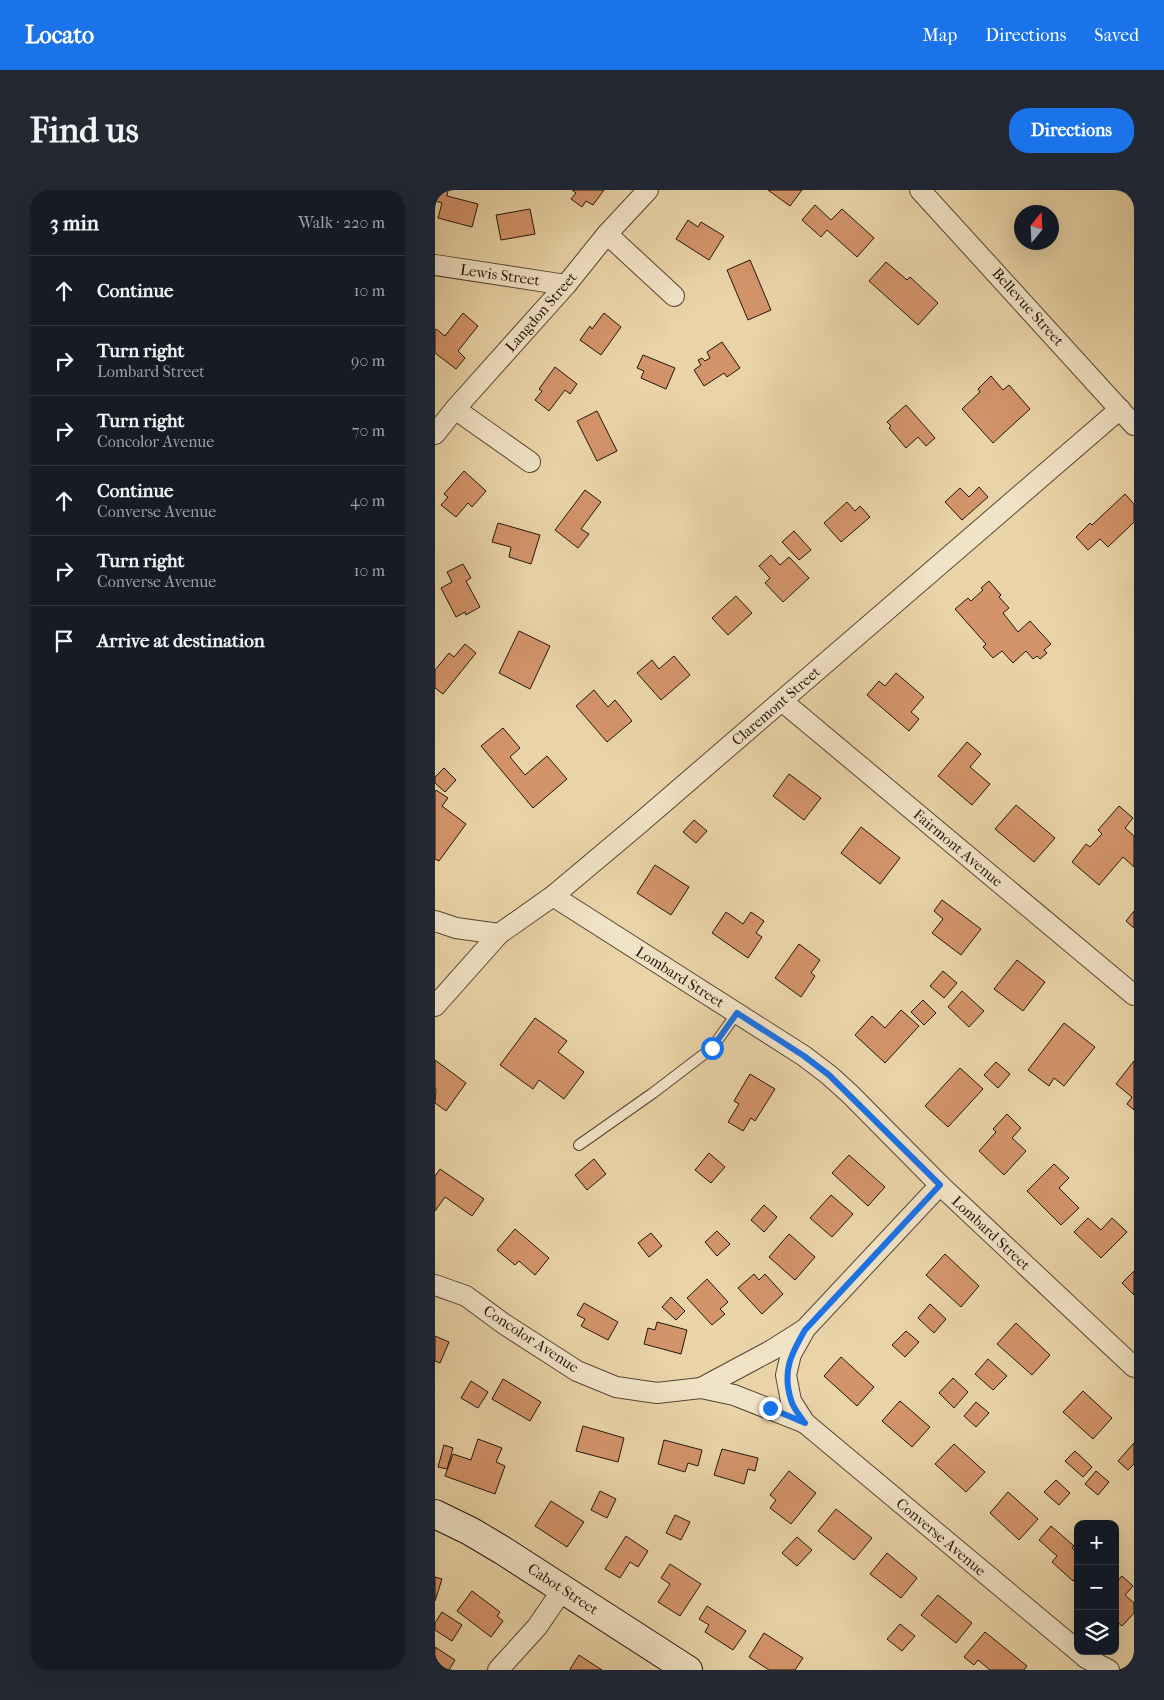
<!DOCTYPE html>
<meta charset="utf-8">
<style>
:root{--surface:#171b24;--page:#242831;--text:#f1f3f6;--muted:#9ea1a6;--line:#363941;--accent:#1a73e8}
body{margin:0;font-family:"IM FELL French Canon",serif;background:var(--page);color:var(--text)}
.controls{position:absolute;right:15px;bottom:15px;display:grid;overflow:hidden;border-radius:10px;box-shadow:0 5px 20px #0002}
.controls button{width:45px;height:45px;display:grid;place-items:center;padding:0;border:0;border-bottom:1px solid var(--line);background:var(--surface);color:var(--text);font:25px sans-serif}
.compass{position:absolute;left:579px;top:15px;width:45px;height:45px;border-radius:50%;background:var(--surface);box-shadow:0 5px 20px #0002;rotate:18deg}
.stop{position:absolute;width:15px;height:15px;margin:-11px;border:4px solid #1a73e8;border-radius:50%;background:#fff}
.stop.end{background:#1a73e8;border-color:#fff;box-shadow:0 1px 5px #0008}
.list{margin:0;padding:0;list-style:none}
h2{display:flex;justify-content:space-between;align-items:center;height:65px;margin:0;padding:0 20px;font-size:21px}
h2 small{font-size:16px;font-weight:400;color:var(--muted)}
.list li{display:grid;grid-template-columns:32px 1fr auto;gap:15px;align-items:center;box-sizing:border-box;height:70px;padding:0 20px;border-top:1px solid var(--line)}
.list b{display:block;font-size:19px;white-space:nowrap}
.list p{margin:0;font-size:16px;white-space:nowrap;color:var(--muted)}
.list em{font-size:16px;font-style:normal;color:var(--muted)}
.icon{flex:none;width:28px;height:28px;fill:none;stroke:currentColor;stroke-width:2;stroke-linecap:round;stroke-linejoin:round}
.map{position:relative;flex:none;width:699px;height:1480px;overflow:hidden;border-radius:20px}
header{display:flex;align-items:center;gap:30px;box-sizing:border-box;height:70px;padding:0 25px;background:var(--accent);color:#fff}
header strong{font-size:24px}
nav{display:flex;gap:28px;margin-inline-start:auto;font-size:18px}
.intro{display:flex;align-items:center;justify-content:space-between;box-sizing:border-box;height:120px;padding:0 30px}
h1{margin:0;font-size:35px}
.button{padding:12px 22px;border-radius:20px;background:var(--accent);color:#fff;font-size:18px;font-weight:700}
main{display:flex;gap:30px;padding:0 30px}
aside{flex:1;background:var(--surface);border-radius:20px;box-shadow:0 5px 20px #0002}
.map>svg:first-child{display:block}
.building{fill:#d3946a;stroke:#22150f}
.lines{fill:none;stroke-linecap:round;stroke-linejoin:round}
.lane-casing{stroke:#544535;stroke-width:12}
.street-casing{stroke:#544535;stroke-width:22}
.secondary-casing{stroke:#22150f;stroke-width:30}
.lane{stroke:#f1e3c6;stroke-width:10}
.street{stroke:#f1e3c6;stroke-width:20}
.secondary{stroke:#f1e3c6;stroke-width:28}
.route{stroke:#1a73e8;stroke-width:6}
.labels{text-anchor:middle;stroke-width:4;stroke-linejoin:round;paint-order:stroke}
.street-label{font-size:15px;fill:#22150f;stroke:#f1e3c6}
</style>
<header>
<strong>Locato</strong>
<nav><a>Map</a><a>Directions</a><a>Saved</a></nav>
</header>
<div class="intro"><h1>Find us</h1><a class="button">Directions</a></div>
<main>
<aside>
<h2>3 min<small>Walk · 220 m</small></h2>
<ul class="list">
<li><svg class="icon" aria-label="ahead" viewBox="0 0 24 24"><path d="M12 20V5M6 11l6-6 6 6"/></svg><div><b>Continue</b></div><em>10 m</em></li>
<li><svg class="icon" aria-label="right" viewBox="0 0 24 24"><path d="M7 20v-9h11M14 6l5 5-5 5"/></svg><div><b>Turn right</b><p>Lombard Street</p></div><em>90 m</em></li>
<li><svg class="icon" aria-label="right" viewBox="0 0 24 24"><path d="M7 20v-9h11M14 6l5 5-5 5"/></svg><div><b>Turn right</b><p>Concolor Avenue</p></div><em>70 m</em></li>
<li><svg class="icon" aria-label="ahead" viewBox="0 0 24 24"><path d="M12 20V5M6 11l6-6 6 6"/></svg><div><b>Continue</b><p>Converse Avenue</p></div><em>40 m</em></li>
<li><svg class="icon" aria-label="right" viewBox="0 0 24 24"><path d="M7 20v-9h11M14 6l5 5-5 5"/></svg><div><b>Turn right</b><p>Converse Avenue</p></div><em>10 m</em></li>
<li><svg class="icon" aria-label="arrive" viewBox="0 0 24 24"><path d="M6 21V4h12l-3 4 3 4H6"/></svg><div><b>Arrive at destination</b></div></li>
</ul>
</aside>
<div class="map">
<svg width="699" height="1480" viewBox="0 0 699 1480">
<rect width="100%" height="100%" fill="#ead4a7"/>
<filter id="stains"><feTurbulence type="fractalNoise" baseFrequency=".004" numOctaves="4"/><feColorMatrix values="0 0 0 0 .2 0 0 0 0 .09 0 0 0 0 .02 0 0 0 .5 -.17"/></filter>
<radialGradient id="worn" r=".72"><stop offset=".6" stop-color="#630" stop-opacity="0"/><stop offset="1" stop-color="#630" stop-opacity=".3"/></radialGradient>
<g class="building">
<path d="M 0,0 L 13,0 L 12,6 L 43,14 L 37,37 L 3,28 L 7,13 L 0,11 Z"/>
<path d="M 137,0 L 169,0 L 158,15 L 151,11 L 147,17 L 136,9 L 141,3 Z"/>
<path d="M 333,0 L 367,0 L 355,16 Z"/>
<path d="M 380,15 L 396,30 L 407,19 L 439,48 L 422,67 L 392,40 L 386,47 L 367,30 Z"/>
<path d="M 95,19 L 100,44 L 66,50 L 61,25 Z"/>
<path d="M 253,30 L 263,37 L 266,32 L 289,46 L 274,70 L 241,49 Z"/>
<path d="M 315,70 L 336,120 L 313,130 L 292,80 Z"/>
<path d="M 451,72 L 472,90 L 475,87 L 503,113 L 483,135 L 434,91 Z"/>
<path d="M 28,123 L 43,136 L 23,161 L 30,168 L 21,179 L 0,163 L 0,140 L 1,139 L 10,146 Z"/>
<path d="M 169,123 L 186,137 L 166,165 L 145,150 L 155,136 L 157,139 Z"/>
<path d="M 287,152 L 305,178 L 292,187 L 289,183 L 269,196 L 259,180 L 266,175 L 263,170 L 267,168 L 270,171 L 275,168 L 272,162 Z"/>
<path d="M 208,165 L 240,178 L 231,199 L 206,188 L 209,181 L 202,178 Z"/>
<path d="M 120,177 L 142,194 L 135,204 L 130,200 L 114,221 L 100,210 L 107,201 L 104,199 Z"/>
<path d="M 556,186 L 568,200 L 574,195 L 595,219 L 558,253 L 527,219 L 545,202 L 543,199 Z"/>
<path d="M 471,215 L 500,248 L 491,256 L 483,247 L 471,258 L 454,238 L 456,236 L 452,232 Z"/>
<path d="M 162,221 L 182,261 L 162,271 L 142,231 Z"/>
<path d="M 29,281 L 51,301 L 37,317 L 33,313 L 21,327 L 6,315 L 13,307 L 9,304 Z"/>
<path d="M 544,297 L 553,307 L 527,330 L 510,312 L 525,298 L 534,307 Z"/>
<path d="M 150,300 L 166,312 L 146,339 L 154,344 L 143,358 L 120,340 Z"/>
<path d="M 690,304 L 699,314 L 699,332 L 673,357 L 665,349 L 653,360 L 641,347 L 655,333 L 657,335 Z"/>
<path d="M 412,312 L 420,321 L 425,316 L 435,327 L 406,352 L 389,333 Z"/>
<path d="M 63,333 L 105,345 L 96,374 L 74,367 L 76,357 L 57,352 Z"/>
<path d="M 359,341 L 376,360 L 364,370 L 347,352 Z"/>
<path d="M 336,365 L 345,375 L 354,367 L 374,388 L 348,412 L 330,393 L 335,388 L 324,376 Z"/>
<path d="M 28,374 L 36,388 L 31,391 L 45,417 L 31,425 L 30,422 L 21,427 L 6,398 L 17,392 L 12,382 Z"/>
<path d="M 554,391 L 566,405 L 564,407 L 574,418 L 568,423 L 583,442 L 595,431 L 616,454 L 609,460 L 612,463 L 605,469 L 602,466 L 598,469 L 591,461 L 578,473 L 567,461 L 558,468 L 548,457 L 551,454 L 520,419 L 533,408 L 536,411 L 548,400 L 546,398 Z"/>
<path d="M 301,406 L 317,423 L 293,445 L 277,428 Z"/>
<path d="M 84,441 L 115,456 L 95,499 L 64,483 Z"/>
<path d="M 30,454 L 41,463 L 8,504 L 0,498 L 0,480 L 14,463 L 19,467 Z"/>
<path d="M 239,466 L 255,485 L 226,510 L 202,483 L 217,470 L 224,479 Z"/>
<path d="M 461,483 L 489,507 L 476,522 L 484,529 L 474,541 L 432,505 L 444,491 L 450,496 Z"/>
<path d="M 159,500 L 173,517 L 180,510 L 197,531 L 172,552 L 141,516 Z"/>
<path d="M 68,538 L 85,558 L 75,567 L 90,585 L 112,566 L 132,589 L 98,618 L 46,556 Z"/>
<path d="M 532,552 L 546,564 L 535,577 L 555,594 L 537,615 L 503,586 Z"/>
<path d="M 9,578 L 21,590 L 10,602 L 0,593 L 0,587 Z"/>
<path d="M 354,584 L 386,608 L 369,630 L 338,606 Z"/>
<path d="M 1,600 L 13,608 L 7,616 L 31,634 L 4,671 L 0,669 L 0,602 Z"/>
<path d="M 581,615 L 620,648 L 599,672 L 560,639 Z"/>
<path d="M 684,616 L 698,628 L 690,638 L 699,646 L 699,677 L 688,667 L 664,695 L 637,672 L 651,654 L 655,657 L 667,644 L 663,640 Z"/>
<path d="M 259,630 L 272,641 L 261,653 L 248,642 Z"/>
<path d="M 426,637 L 465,668 L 445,694 L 406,663 Z"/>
<path d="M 220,675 L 254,697 L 236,725 L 202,703 Z"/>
<path d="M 507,710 L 546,739 L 526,765 L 497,743 L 508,729 L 499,721 Z"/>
<path d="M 699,721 L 699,738 L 691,731 Z"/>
<path d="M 291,722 L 308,734 L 316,722 L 329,731 L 321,743 L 327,747 L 313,768 L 277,743 Z"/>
<path d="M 364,754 L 385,770 L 376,783 L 380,786 L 366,807 L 340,788 Z"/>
<path d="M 582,770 L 610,792 L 588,821 L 559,799 Z"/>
<path d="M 508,781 L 522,793 L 509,808 L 495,796 Z"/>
<path d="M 527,801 L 549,821 L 534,837 L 513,817 Z"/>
<path d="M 488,810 L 501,823 L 489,835 L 476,822 Z"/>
<path d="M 466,820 L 484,836 L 450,873 L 420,845 L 437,826 L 450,838 Z"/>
<path d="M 100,828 L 132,851 L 123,862 L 149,882 L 129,909 L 104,890 L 98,899 L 65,875 Z"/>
<path d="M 629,833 L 660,857 L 629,896 L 619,888 L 614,896 L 593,880 Z"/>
<path d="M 0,870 L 31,893 L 11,921 L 0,913 L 1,899 L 0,898 Z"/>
<path d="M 699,871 L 699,920 L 692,914 L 697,907 L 681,894 Z"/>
<path d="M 561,872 L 575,884 L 563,898 L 549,885 Z"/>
<path d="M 525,878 L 548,899 L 513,937 L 490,916 Z"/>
<path d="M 315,884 L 340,899 L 320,931 L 316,928 L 308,941 L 293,932 L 304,914 L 299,911 Z"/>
<path d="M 572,924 L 586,938 L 577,948 L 591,961 L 569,985 L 544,961 L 561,942 L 558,939 Z"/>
<path d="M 274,963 L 290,977 L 276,993 L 260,980 Z"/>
<path d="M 414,965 L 450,997 L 433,1016 L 397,983 Z"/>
<path d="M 159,969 L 171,984 L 152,1000 L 140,985 Z"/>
<path d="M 619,974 L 634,988 L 624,998 L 644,1018 L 626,1035 L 592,1001 Z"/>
<path d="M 5,979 L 49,1009 L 37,1026 L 10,1007 L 0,1021 L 0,986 Z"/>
<path d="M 396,1005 L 418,1024 L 397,1047 L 375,1028 Z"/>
<path d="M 329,1015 L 342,1027 L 329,1042 L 316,1030 Z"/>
<path d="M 653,1028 L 666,1040 L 677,1028 L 692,1042 L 666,1068 L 639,1042 Z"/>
<path d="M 80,1039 L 114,1068 L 100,1085 L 84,1071 L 80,1075 L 62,1060 Z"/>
<path d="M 282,1041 L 295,1054 L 282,1066 L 270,1052 Z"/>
<path d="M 216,1043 L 227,1056 L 214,1067 L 203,1053 Z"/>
<path d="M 354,1044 L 380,1067 L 360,1090 L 334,1067 Z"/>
<path d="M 510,1064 L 544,1096 L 526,1117 L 491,1085 Z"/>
<path d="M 699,1081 L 699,1105 L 687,1093 Z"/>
<path d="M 319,1084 L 324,1090 L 330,1084 L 348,1104 L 327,1124 L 303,1098 Z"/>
<path d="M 272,1089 L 293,1112 L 285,1119 L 290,1124 L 277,1135 L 252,1108 Z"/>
<path d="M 236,1107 L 250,1121 L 241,1130 L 227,1117 Z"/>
<path d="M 149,1113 L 183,1132 L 173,1150 L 146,1136 L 150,1129 L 142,1125 Z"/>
<path d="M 495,1114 L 511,1129 L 499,1143 L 483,1128 Z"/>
<path d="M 222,1132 L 252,1140 L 246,1164 L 209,1154 L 213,1138 L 220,1140 Z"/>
<path d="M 581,1133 L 615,1165 L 597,1185 L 562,1154 Z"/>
<path d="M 471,1141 L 484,1152 L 470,1167 L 457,1155 Z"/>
<path d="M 0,1146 L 14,1152 L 5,1173 L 0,1171 Z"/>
<path d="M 406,1167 L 439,1197 L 422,1216 L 389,1186 Z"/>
<path d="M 553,1169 L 572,1186 L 558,1200 L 540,1184 Z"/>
<path d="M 518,1188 L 533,1202 L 519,1218 L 504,1203 Z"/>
<path d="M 68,1189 L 106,1212 L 95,1231 L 57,1209 Z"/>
<path d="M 36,1191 L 53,1202 L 43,1218 L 26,1208 Z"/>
<path d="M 648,1201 L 677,1228 L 658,1249 L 628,1222 Z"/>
<path d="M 465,1211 L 495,1237 L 477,1257 L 447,1231 Z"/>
<path d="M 541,1212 L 554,1223 L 541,1237 L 529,1226 Z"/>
<path d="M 148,1236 L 189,1248 L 183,1272 L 141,1261 Z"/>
<path d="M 43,1249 L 67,1258 L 61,1272 L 70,1276 L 60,1304 L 10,1286 L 18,1264 L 36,1270 Z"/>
<path d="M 229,1250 L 267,1260 L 263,1276 L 253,1273 L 250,1282 L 223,1274 Z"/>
<path d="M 699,1253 L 699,1274 L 693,1280 L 683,1271 Z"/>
<path d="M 519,1254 L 550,1282 L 531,1302 L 500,1274 Z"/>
<path d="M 9,1255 L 18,1258 L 12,1279 L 3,1277 Z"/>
<path d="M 287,1259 L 323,1268 L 320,1281 L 313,1279 L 309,1294 L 279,1285 Z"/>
<path d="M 640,1261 L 657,1277 L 648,1287 L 630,1271 Z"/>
<path d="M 354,1281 L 381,1303 L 356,1334 L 335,1318 L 341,1310 L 335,1305 Z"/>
<path d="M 661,1281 L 674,1292 L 663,1305 L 650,1294 Z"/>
<path d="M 621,1290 L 635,1303 L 624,1315 L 609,1302 Z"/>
<path d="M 165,1301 L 181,1309 L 172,1328 L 156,1320 Z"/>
<path d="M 573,1302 L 603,1329 L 584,1350 L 555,1323 Z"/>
<path d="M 116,1311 L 149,1332 L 132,1357 L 100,1336 Z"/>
<path d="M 401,1319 L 437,1348 L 419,1370 L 383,1341 Z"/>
<path d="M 240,1325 L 255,1332 L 246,1350 L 231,1343 Z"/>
<path d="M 616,1336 L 639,1356 L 637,1358 L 643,1363 L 643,1385 L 638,1391 L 617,1372 L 622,1366 L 604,1350 Z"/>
<path d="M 191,1346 L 213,1361 L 203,1377 L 195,1372 L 185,1388 L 170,1379 Z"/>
<path d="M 362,1347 L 377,1360 L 362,1376 L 347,1363 Z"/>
<path d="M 452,1363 L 482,1388 L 466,1408 L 435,1384 Z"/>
<path d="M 235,1374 L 266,1394 L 245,1426 L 223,1412 L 235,1394 L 226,1388 Z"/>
<path d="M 687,1386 L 698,1396 L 690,1405 L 699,1413 L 699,1423 L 687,1436 L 680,1430 L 680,1394 Z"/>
<path d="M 0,1387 L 7,1389 L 0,1411 Z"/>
<path d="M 37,1401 L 65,1422 L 62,1426 L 68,1431 L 56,1447 L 22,1421 Z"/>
<path d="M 503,1405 L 537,1433 L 521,1453 L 486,1425 Z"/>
<path d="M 272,1416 L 311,1441 L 298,1460 L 270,1442 L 274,1435 L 264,1429 Z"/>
<path d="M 7,1422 L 27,1435 L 17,1451 L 0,1440 L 0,1433 Z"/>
<path d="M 465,1434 L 480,1446 L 467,1461 L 452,1449 Z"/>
<path d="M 550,1442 L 592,1476 L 589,1480 L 555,1480 L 543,1470 L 539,1475 L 529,1467 Z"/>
<path d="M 329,1443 L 368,1468 L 360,1480 L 334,1480 L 314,1467 Z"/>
<path d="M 0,1457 L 20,1470 L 14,1480 L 0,1480 Z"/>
<path d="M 144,1465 L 167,1480 L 136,1480 L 135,1479 Z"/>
</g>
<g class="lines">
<g class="lane-casing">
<path id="lane" d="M 144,955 L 218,903 L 277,858 L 302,823"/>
</g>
<g class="street-casing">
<g id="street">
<path d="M 485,0 L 699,235"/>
<path d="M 172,44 L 239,106"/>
<path d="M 0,75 L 131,95"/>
<path d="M 20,219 L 95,272"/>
<path d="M 0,244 L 20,219 L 131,95 L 172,44 L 213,0"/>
<path d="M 347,511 L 699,805"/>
<path d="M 118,706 L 369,866 L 394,885 L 415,904 L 505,995 L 699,1177"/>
<path d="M 0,731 L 21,738 L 64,744"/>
<path d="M 0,816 L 64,744 L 118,706 L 205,633 L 685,219"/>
<path d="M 0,1095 L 31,1106 L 69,1134 L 142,1181 L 181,1197 L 222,1203 L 266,1198 L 337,1160 L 370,1139 L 505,995"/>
<path d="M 369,1141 L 356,1164 L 351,1185 L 356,1211 L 370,1233 L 643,1461"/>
<path d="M 266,1198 L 299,1205 L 370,1233"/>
<path d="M 643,1461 L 651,1468 L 674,1480"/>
<path d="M 63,1480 L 102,1437 L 128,1399"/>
</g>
</g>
<g class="secondary-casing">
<path id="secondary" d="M 0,1324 L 35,1341 L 67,1360 L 253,1480"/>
</g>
<use href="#lane" class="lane"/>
<use href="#street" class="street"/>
<use href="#secondary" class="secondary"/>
</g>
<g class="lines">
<path class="route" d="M 277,858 L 302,823 L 369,866 L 394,885 L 505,995 L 370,1140 C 356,1164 347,1181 356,1210 C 358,1218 365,1226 370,1233 L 335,1218"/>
</g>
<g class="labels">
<g class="street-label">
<text transform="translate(65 85) rotate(8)" y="5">Lewis Street</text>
<text transform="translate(593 117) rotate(48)" y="5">Bellevue Street</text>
<text transform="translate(106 122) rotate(-49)" y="5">Langdon Street</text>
<text transform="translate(341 516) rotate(-41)" y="5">Claremont Street</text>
<text transform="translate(523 658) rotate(40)" y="5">Fairmont Avenue</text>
<text transform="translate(245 787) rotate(32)" y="5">Lombard Street</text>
<text transform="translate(556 1043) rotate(43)" y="5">Lombard Street</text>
<text transform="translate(96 1149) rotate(33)" y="5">Concolor Avenue</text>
<text transform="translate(506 1347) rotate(40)" y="5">Converse Avenue</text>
<text transform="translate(128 1399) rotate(33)" y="5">Cabot Street</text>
</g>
</g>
<rect width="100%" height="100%" filter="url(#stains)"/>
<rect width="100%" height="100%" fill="url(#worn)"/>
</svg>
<div class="controls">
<button>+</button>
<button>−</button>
<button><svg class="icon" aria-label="layers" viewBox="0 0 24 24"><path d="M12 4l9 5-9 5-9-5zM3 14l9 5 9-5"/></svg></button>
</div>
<svg class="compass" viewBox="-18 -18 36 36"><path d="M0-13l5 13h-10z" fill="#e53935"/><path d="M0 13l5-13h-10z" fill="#9ea1a6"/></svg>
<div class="stop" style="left:277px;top:858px"></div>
<div class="stop end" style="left:335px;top:1218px"></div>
</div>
</main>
